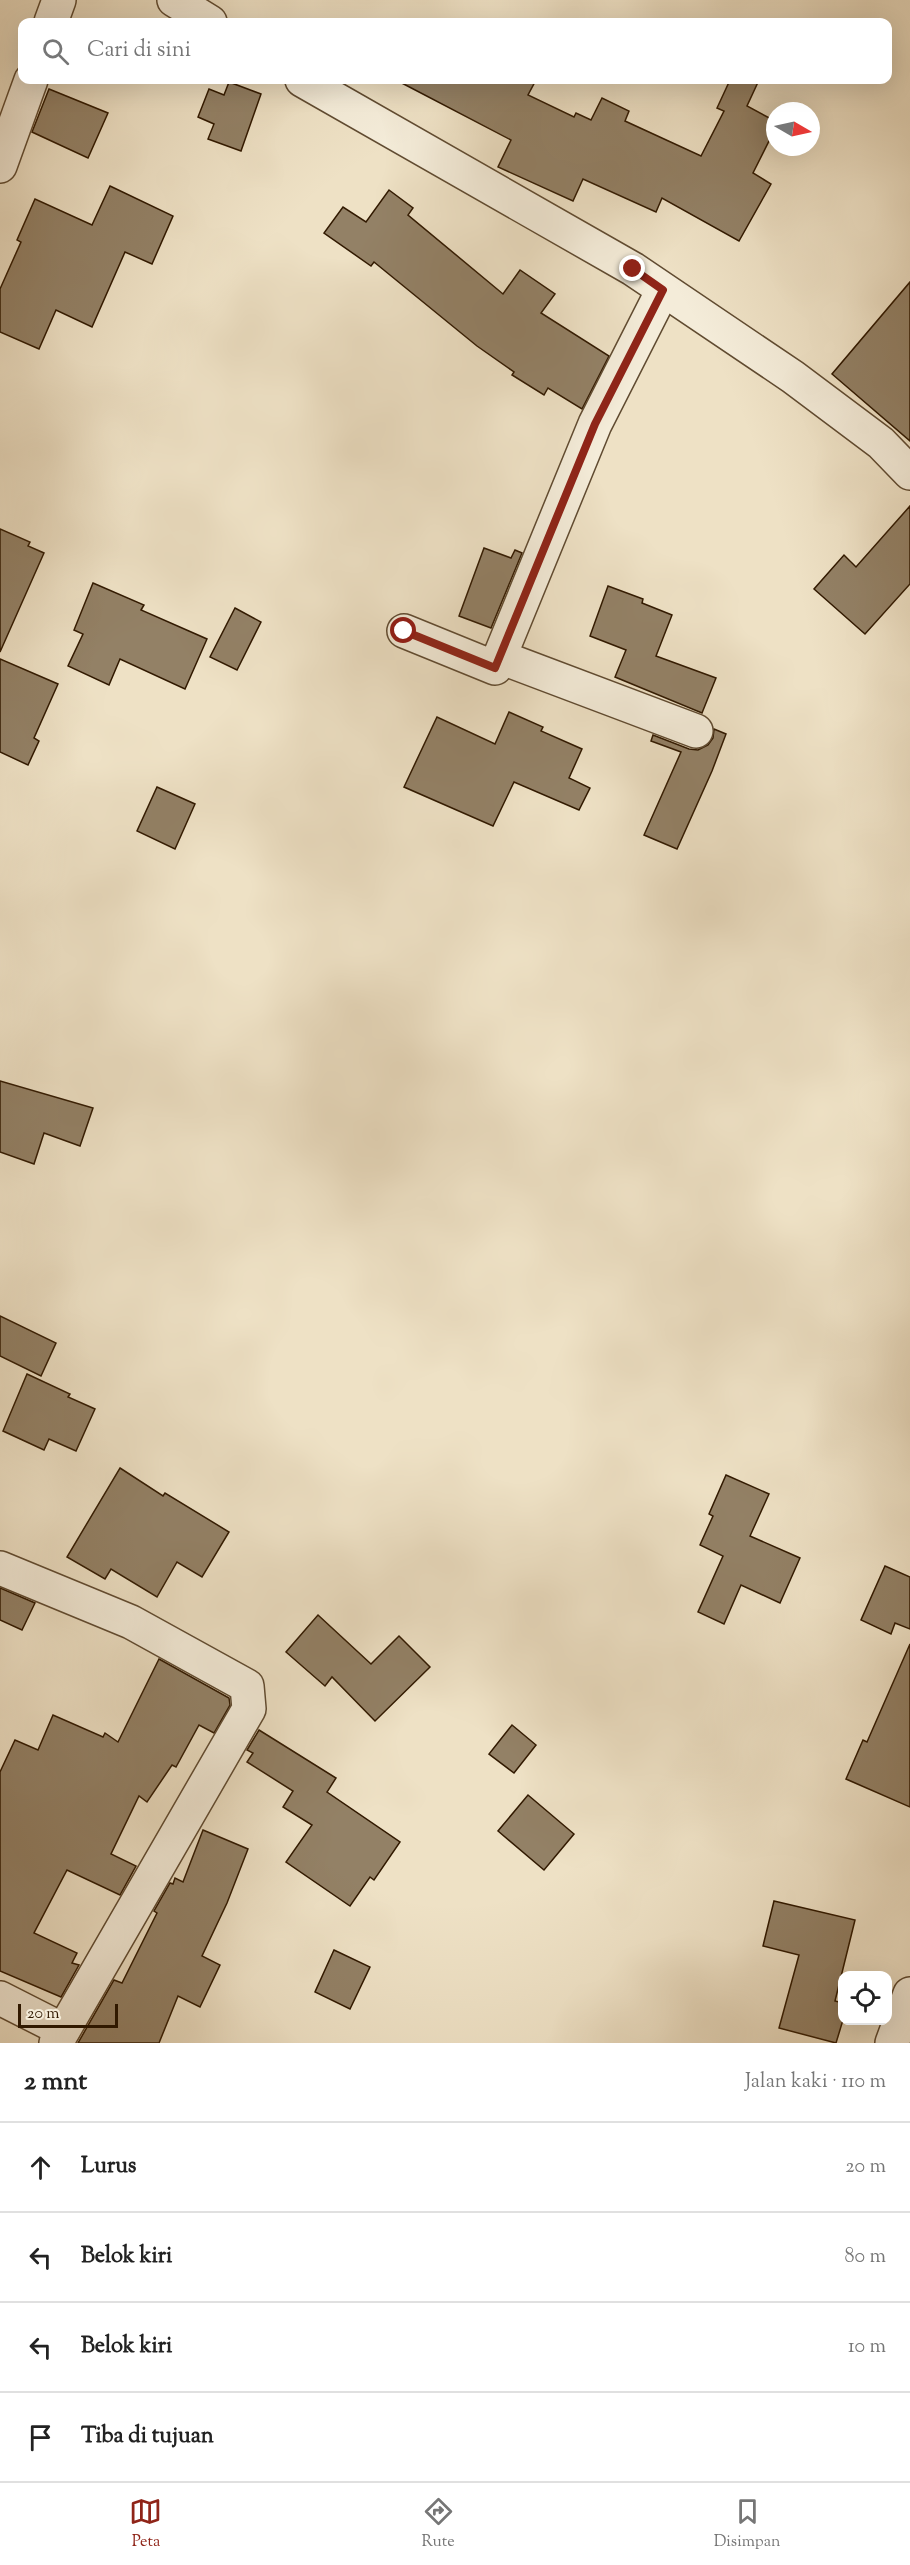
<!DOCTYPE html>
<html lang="id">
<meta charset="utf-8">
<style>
:root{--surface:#fff;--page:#f2f2f2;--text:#222;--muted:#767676;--line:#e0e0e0;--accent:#8f2418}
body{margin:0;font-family:"Sorts Mill Goudy",serif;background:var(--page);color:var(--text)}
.controls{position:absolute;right:18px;bottom:18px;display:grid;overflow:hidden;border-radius:12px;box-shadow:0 6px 24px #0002}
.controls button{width:54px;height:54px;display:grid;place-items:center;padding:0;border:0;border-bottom:2px solid var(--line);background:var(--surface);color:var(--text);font:30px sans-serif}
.compass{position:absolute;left:766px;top:102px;width:54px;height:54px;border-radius:50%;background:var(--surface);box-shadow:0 6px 24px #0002;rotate:99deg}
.scale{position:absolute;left:18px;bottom:15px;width:100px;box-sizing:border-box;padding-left:6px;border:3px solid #311900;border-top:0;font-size:16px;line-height:21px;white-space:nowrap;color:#311900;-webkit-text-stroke:4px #f4ecd9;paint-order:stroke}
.stop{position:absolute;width:18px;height:18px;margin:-14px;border:4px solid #8f2418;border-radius:50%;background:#fff}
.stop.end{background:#8f2418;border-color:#fff;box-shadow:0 2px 6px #0008}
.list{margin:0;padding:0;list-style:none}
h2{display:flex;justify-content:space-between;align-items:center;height:78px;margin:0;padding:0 24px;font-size:26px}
h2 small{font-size:20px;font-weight:400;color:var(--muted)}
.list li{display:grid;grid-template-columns:39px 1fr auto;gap:18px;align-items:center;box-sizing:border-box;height:90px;padding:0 24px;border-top:2px solid var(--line)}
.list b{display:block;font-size:22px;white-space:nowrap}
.list em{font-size:20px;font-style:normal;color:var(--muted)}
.icon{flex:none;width:33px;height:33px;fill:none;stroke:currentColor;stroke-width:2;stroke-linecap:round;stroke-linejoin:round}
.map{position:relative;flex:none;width:910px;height:2043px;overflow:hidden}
.search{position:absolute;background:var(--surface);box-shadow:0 6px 24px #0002;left:18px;right:18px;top:18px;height:66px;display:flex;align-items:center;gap:15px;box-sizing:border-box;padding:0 21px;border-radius:12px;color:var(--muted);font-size:22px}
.sheet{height:438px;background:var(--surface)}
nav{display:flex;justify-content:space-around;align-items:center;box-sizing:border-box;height:84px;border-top:2px solid var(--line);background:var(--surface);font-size:16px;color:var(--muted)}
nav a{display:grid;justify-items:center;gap:3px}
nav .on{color:var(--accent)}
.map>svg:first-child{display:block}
.building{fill:#938166;stroke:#311900;stroke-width:1.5}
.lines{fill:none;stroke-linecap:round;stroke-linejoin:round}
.minor-casing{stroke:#604b31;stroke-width:36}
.minor{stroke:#f4ecd9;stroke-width:33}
.route{stroke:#8f2418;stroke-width:8}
</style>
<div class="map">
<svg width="910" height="2043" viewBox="0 0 910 2043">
<rect width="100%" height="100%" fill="#eee1c5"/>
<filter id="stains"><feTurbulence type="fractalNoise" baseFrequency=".00333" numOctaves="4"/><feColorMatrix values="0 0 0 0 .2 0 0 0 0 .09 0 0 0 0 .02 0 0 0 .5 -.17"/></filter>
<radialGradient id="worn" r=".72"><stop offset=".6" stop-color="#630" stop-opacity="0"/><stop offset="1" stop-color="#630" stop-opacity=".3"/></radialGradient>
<g class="building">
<path d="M 396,80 L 536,80 L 528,95 L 574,117 L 576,113 L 591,120 L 602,98 L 629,111 L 625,121 L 701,156 L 724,111 L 717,108 L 730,80 L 759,80 L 747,106 L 775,121 L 775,129 L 753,173 L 771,184 L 739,241 L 662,198 L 656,212 L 583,179 L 573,201 L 498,167 L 511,140 Z"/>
<path d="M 229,82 L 261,94 L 241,151 L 208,139 L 214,124 L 198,117 L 209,89 L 224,95 Z"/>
<path d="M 49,89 L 108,113 L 88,158 L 32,132 Z"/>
<path d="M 110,186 L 173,216 L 152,264 L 125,252 L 92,327 L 56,310 L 39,349 L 0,332 L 0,289 L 21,242 L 17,240 L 35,199 L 92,225 Z"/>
<path d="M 389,190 L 413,208 L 408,215 L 503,294 L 520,270 L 555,294 L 541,313 L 609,356 L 582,409 L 548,388 L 544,395 L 512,375 L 514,372 L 477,346 L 374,262 L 371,266 L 324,233 L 343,207 L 366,222 Z"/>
<path d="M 910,282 L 910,441 L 832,374 Z"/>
<path d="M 910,506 L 910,584 L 865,634 L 814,589 L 844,555 L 856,567 Z"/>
<path d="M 0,529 L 30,542 L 28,546 L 44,553 L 0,652 Z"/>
<path d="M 484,548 L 511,558 L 515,550 L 522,553 L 491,628 L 459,616 Z"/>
<path d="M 93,583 L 144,605 L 141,610 L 207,639 L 185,689 L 120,659 L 109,685 L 68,666 L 83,634 L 74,630 Z"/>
<path d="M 608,586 L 643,599 L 642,603 L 672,615 L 656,656 L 716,678 L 702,713 L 615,677 L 626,650 L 590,636 Z"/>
<path d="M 235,608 L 261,622 L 237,670 L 210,657 Z"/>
<path d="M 0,659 L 58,684 L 34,738 L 39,741 L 28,765 L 0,752 Z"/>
<path d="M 509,712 L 543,727 L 541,731 L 582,749 L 569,778 L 590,788 L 579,810 L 514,782 L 493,826 L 404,787 L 437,717 L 495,744 Z"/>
<path d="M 714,729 L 726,734 L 712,771 L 677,849 L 644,835 L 681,752 L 651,741 L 653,735 L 689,749 L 698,750 L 708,745 L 713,738 Z"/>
<path d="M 157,787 L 195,804 L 175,849 L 137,831 Z"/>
<path d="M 0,1081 L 93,1108 L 80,1146 L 44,1133 L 34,1164 L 0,1152 Z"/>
<path d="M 0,1316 L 56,1343 L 41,1376 L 0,1356 Z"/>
<path d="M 27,1374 L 70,1394 L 68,1397 L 95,1409 L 76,1451 L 49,1439 L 44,1450 L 3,1431 Z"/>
<path d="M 120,1468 L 163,1496 L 165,1493 L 229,1532 L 202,1577 L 177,1562 L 157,1597 L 111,1569 L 105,1579 L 67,1557 Z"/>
<path d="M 726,1475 L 769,1494 L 750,1536 L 800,1558 L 780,1603 L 741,1585 L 724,1624 L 698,1612 L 723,1556 L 700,1545 L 713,1516 L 709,1514 Z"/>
<path d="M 885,1566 L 910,1577 L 910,1629 L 895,1623 L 891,1634 L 861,1620 Z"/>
<path d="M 0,1588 L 35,1603 L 22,1630 L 0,1620 Z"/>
<path d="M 318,1615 L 371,1664 L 399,1636 L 430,1667 L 375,1721 L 332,1677 L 325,1686 L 286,1652 Z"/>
<path d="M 910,1644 L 910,1807 L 846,1779 L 863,1740 L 867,1742 Z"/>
<path d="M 159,1659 L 229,1698 L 230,1705 L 214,1733 L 199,1725 L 176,1767 L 172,1765 L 147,1802 L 139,1796 L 111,1854 L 136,1866 L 120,1895 L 67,1870 L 34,1933 L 77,1953 L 72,1963 L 79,1965 L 61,1997 L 0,1971 L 0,1772 L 15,1740 L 38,1750 L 53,1715 L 103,1737 L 105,1733 L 118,1742 Z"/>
<path d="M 512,1725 L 536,1745 L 514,1773 L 489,1754 Z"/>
<path d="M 259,1730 L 336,1778 L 327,1792 L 400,1842 L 374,1880 L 370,1877 L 350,1906 L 286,1862 L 312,1825 L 283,1807 L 293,1791 L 247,1762 L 253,1753 L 247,1750 Z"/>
<path d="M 528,1795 L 574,1834 L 544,1870 L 498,1831 Z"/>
<path d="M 203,1830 L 248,1849 L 227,1903 L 202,1956 L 220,1965 L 200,2007 L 178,1996 L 159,2043 L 78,2043 L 114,1980 L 122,1983 L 157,1913 L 154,1911 L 170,1883 L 173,1884 L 175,1878 L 183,1882 Z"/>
<path d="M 774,1901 L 855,1920 L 835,2001 L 843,2003 L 843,2020 L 836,2043 L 779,2028 L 799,1955 L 763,1946 Z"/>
<path d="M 334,1950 L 370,1967 L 350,2009 L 315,1992 Z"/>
</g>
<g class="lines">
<g class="minor-casing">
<g id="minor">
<path d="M 174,0 L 210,22"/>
<path d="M 51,22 L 59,0"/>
<path d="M 302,80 L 633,269 L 793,377 L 881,443 L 910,473"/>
<path d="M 0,166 L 31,80"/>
<path d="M 404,631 L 495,668 L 595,424 L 663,290"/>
<path d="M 500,657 L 696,731"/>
<path d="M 0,1568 L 131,1622 L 247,1686 L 249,1709 L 56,2043"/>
<path d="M 0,1998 L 63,2030"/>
<path d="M 892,2043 L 910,1994"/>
</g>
</g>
<use href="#minor" class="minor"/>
</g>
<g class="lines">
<path class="route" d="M 404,631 L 495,668 L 595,424 L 663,290 L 633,269"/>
</g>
<rect width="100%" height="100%" filter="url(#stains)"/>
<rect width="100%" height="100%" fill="url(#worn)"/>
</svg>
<div class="controls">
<button><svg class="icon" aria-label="locate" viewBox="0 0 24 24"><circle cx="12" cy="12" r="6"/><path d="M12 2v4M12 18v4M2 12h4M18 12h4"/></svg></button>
</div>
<svg class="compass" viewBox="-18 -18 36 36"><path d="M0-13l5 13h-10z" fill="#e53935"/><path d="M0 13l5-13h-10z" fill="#767676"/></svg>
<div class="scale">20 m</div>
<div class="stop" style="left:404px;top:631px"></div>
<div class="stop end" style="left:633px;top:269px"></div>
<div class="search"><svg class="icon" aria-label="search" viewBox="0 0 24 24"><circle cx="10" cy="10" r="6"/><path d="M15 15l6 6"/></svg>Cari di sini</div>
</div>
<section class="sheet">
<h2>2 mnt<small>Jalan kaki · 110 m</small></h2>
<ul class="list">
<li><svg class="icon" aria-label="ahead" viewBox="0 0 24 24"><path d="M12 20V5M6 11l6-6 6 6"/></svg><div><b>Lurus</b></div><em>20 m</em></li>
<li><svg class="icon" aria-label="left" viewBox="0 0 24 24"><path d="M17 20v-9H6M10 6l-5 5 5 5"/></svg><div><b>Belok kiri</b></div><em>80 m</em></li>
<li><svg class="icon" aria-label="left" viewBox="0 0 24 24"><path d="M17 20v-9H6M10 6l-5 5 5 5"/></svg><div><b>Belok kiri</b></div><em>10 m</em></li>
<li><svg class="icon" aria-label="arrive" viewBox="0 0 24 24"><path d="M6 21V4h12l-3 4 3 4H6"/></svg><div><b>Tiba di tujuan</b></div></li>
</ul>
</section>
<nav>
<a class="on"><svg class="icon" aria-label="map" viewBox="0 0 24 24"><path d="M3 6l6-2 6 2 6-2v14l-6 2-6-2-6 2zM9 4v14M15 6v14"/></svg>Peta</a>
<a><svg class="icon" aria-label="directions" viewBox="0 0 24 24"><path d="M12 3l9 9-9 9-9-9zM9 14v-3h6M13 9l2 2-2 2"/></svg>Rute</a>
<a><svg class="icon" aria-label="saved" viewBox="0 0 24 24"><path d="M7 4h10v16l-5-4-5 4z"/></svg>Disimpan</a>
</nav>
